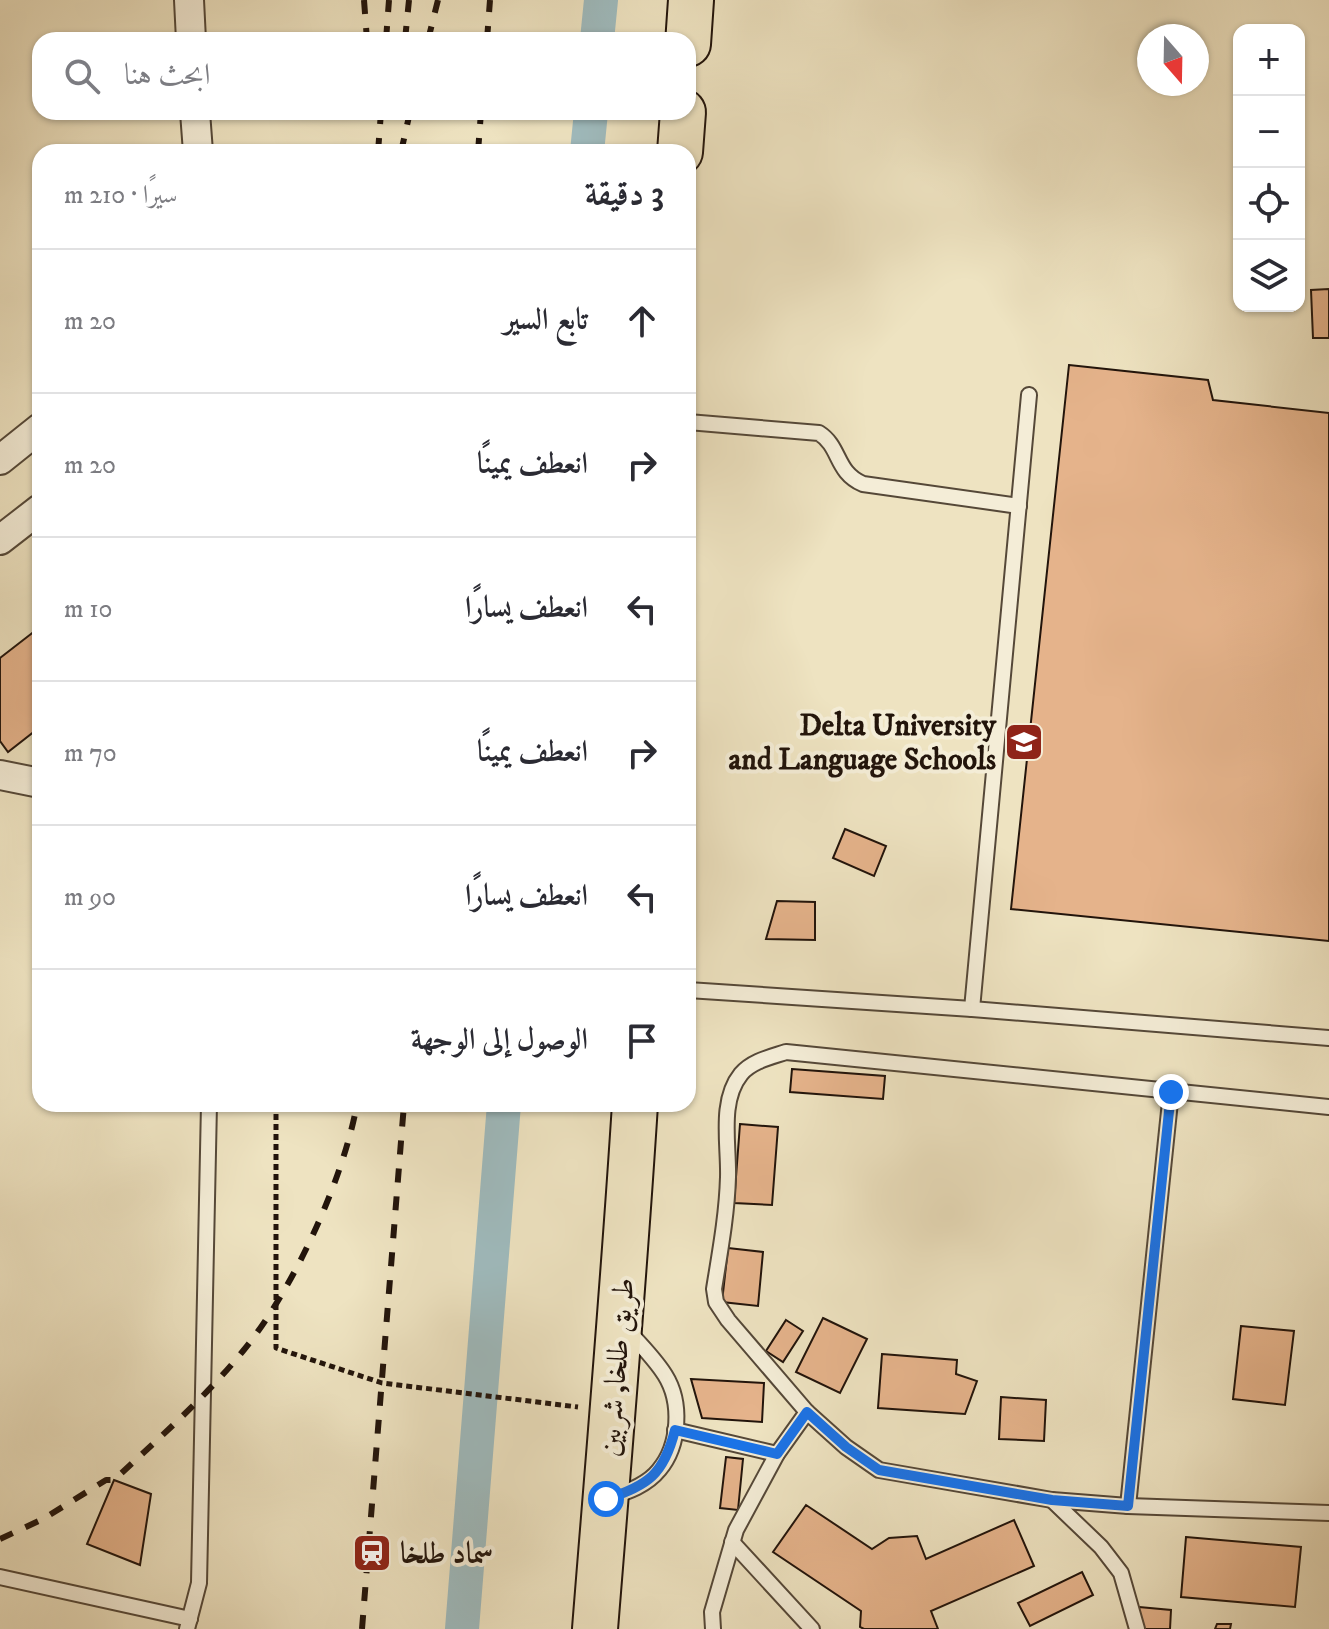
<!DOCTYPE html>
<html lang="ar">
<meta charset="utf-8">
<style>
:root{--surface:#fff;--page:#f2f2f3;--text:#2b2b33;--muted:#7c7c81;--line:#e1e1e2}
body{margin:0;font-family:"IM FELL DW Pica",Amiri,serif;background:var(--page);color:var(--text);direction:rtl}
.controls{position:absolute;right:24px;top:24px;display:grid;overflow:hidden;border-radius:16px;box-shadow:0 2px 6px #0004}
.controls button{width:72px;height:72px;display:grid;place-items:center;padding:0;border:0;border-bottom:2px solid var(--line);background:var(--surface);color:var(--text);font:40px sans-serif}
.compass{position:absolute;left:1137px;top:24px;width:72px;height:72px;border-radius:50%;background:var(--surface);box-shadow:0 2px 6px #0004;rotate:160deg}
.stop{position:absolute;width:24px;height:24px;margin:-18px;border:6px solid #1a73e8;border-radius:50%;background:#fff}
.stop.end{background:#1a73e8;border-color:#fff;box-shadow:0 2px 8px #0008}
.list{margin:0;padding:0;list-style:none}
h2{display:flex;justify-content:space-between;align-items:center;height:104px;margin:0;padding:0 32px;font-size:34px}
h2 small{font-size:26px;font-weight:400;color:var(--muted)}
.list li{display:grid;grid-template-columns:52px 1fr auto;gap:24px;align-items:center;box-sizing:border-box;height:144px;padding:0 32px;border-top:2px solid var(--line)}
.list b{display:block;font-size:30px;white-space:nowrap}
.list em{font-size:26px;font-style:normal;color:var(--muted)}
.icon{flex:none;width:44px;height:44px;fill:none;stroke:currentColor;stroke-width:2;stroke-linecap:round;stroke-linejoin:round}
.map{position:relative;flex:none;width:1329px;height:1629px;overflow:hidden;direction:ltr}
.search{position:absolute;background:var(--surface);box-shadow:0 2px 6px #0004;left:32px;top:32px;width:664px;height:88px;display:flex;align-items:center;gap:20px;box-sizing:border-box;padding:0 28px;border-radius:24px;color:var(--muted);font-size:30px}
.panel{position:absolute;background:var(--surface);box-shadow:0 2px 6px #0004;left:32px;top:144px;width:664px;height:968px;border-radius:24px;direction:rtl}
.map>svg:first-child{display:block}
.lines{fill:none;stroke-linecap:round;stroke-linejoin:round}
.canal{stroke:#9fbbbe;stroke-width:34}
.building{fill:#e5b38b;stroke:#22140b;stroke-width:2}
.service-casing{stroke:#554838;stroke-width:18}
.minor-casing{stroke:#554838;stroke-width:32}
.primary-casing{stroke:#22140b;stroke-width:48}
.path{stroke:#22140b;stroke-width:5;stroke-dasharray:6 4;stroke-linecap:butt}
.service{stroke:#f4edd7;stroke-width:14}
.minor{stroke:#f4edd7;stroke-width:28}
.primary{stroke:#eee3c1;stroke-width:44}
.rail{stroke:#22140b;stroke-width:6;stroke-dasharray:14 14;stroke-linecap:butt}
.route{stroke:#1a73e8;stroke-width:10}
.labels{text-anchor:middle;stroke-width:8;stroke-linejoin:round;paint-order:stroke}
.poi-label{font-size:30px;font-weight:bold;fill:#22140b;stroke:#f4edd7;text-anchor:end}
.street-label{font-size:30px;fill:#22140b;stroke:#f4edd7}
</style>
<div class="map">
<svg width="1329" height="1629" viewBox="0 0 1329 1629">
<rect width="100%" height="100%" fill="#eee3c1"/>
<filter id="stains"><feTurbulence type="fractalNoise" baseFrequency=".0025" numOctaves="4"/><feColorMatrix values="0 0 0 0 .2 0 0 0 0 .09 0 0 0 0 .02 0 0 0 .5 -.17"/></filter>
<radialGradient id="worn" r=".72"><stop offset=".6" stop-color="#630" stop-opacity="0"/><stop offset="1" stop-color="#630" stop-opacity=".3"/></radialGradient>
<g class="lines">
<g class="canal">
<path d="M 597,40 L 601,0"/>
<path d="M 587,152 L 591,112"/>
<path d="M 462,1629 L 504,1104"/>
</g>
</g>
<g class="building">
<path d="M 1329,289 L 1329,338 L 1313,338 L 1311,290 Z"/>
<path d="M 1069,365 L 1208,380 L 1213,400 L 1329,413 L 1329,941 L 1011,909 Z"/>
<path d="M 40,627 L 40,727 L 8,752 L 0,741 L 0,658 Z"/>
<path d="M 845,829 L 886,846 L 874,876 L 833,858 Z"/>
<path d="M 777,901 L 815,902 L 815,940 L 766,939 Z"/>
<path d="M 792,1069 L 885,1076 L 883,1099 L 790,1092 Z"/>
<path d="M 740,1124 L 778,1127 L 772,1205 L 734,1203 Z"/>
<path d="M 728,1248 L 763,1252 L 758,1306 L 722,1302 Z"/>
<path d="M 823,1318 L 867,1339 L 840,1393 L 796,1372 Z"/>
<path d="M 786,1320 L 803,1331 L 783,1362 L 766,1351 Z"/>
<path d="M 1241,1326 L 1294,1331 L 1285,1405 L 1233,1399 Z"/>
<path d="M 882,1354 L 957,1360 L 956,1374 L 977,1381 L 965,1414 L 878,1408 Z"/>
<path d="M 691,1379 L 764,1383 L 762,1422 L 702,1418 Z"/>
<path d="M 1001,1397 L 1046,1400 L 1044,1441 L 999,1439 Z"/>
<path d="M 726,1457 L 743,1459 L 738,1510 L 720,1508 Z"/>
<path d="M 114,1480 L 151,1494 L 140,1565 L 87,1544 Z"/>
<path d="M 806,1505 L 872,1549 L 889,1538 L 917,1536 L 926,1559 L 1014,1520 L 1034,1566 L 931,1611 L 938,1629 L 864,1629 L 860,1627 L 861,1611 L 773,1552 Z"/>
<path d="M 1186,1537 L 1301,1547 L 1295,1607 L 1181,1597 Z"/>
<path d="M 1082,1572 L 1093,1595 L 1030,1626 L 1018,1603 Z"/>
<path d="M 1139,1607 L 1171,1610 L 1170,1629 L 1137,1629 Z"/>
<path d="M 1217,1624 L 1231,1624 L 1230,1629 L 1215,1629 Z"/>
</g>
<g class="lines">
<g class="service-casing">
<g id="service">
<path d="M 688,422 L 819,433 C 841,447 835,472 863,484 L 1019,506"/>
<path d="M 688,990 L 972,1009 L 1329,1038"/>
<path d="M 972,1009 L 1029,395"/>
<path d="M 807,1412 L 846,1447 L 879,1470 L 1052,1500 L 1128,1506 L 1329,1513"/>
<path d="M 675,1430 L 777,1454"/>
<path d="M 610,1497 C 628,1492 647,1485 659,1470 C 680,1445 682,1402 665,1375 C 655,1359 641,1345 628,1331"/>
<path d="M 1052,1500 L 1101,1547 L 1121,1573 L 1137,1629"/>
<path d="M 1128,1506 L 1171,1092"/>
<path d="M 732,1542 L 812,1629"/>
<path d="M 0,1577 L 190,1619"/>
<path d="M 187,1629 L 199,1583 L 209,1104"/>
<path d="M 713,1629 L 712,1612 L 736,1530 L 777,1454 L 807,1412 L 728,1320 L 716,1302 L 714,1289 C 720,1252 727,1214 728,1177 C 729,1145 719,1101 741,1074 C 752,1061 771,1057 786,1052 L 1329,1107"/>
</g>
</g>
<g class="minor-casing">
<g id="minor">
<path d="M 189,0 L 191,40"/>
<path d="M 195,112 L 198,152"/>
<path d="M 0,460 L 40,428"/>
<path d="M 0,540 L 40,509"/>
<path d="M 0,775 L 40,783"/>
</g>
</g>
<g class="primary-casing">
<g id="primary">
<path d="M 688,44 L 691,0"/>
<path d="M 680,152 L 683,112"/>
<path d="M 595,1629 C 609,1454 624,1279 635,1104"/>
</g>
</g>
<path class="path" d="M 276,1104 L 276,1348 L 382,1383 L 578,1407"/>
<use href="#service" class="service"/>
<use href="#minor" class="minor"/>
<use href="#primary" class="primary"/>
<g class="rail">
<path d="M 364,0 L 367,40"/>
<path d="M 386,40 L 389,0"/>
<path d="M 405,40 L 409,0"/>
<path d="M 428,40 L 438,0"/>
<path d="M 487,40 L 490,0"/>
<path d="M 378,152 L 381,112"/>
<path d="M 401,152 L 410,112"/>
<path d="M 478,152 L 481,112"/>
<path d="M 0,1539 L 43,1519 L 106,1480 L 114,1480 C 158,1439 205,1398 243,1351 C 293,1290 343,1181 357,1104"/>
<path d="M 362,1629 L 404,1104"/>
</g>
</g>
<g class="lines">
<path class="route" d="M 606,1499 C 648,1486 664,1474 675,1430 L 777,1454 L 807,1412 L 846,1447 L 879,1470 L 1052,1500 L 1128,1506 L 1171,1092"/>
</g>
<defs>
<g id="university-square" transform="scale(2)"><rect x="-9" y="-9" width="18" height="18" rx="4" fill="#8f2418" stroke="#f4edd7"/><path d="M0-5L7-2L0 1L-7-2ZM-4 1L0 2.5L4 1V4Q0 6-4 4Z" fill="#fff"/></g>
<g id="station-square" transform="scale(2)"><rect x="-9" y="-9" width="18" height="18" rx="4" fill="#8f2418" stroke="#f4edd7"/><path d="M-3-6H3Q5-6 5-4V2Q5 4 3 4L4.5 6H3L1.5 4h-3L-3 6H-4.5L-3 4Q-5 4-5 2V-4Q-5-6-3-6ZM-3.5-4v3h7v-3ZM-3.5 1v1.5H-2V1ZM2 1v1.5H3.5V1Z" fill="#fff"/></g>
</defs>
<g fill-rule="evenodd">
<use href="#university-square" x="1024" y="742"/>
<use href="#station-square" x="372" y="1553"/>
</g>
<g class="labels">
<g class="poi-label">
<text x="996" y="735">Delta University<tspan x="996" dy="34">and Language Schools</tspan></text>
<text x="400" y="1563" text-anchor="start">سماد طلخا</text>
</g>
<g class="street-label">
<text transform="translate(616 1367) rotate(-85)" y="10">طريق طلخا, شربين</text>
</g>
</g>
<rect width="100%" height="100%" filter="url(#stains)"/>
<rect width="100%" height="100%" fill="url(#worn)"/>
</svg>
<div class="controls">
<button>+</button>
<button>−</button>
<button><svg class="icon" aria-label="locate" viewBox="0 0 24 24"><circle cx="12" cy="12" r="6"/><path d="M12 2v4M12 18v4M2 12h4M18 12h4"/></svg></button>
<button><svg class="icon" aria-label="layers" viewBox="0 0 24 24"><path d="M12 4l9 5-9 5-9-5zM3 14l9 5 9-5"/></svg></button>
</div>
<svg class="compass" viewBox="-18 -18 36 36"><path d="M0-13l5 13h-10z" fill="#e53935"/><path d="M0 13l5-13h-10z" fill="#7c7c81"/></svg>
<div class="stop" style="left:606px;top:1499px"></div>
<div class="stop end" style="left:1171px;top:1092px"></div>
<div class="search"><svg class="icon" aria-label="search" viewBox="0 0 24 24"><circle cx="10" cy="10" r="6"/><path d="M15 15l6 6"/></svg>ابحث هنا</div>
<section class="panel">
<h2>3 دقيقة<small>سيرًا · 210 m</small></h2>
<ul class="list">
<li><svg class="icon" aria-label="ahead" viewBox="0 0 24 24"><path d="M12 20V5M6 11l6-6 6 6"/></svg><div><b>تابع السير</b></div><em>20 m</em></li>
<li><svg class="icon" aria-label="right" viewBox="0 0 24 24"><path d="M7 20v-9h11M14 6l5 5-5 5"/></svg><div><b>انعطف يمينًا</b></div><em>20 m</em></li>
<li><svg class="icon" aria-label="left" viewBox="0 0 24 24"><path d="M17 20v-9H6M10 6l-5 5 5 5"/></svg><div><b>انعطف يسارًا</b></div><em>10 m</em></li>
<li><svg class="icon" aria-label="right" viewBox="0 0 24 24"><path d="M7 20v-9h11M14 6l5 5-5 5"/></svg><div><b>انعطف يمينًا</b></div><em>70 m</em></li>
<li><svg class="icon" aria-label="left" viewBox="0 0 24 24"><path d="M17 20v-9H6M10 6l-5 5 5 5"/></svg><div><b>انعطف يسارًا</b></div><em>90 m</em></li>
<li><svg class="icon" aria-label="arrive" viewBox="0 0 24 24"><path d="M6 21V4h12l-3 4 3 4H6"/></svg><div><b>الوصول إلى الوجهة</b></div></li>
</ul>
</section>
</div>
